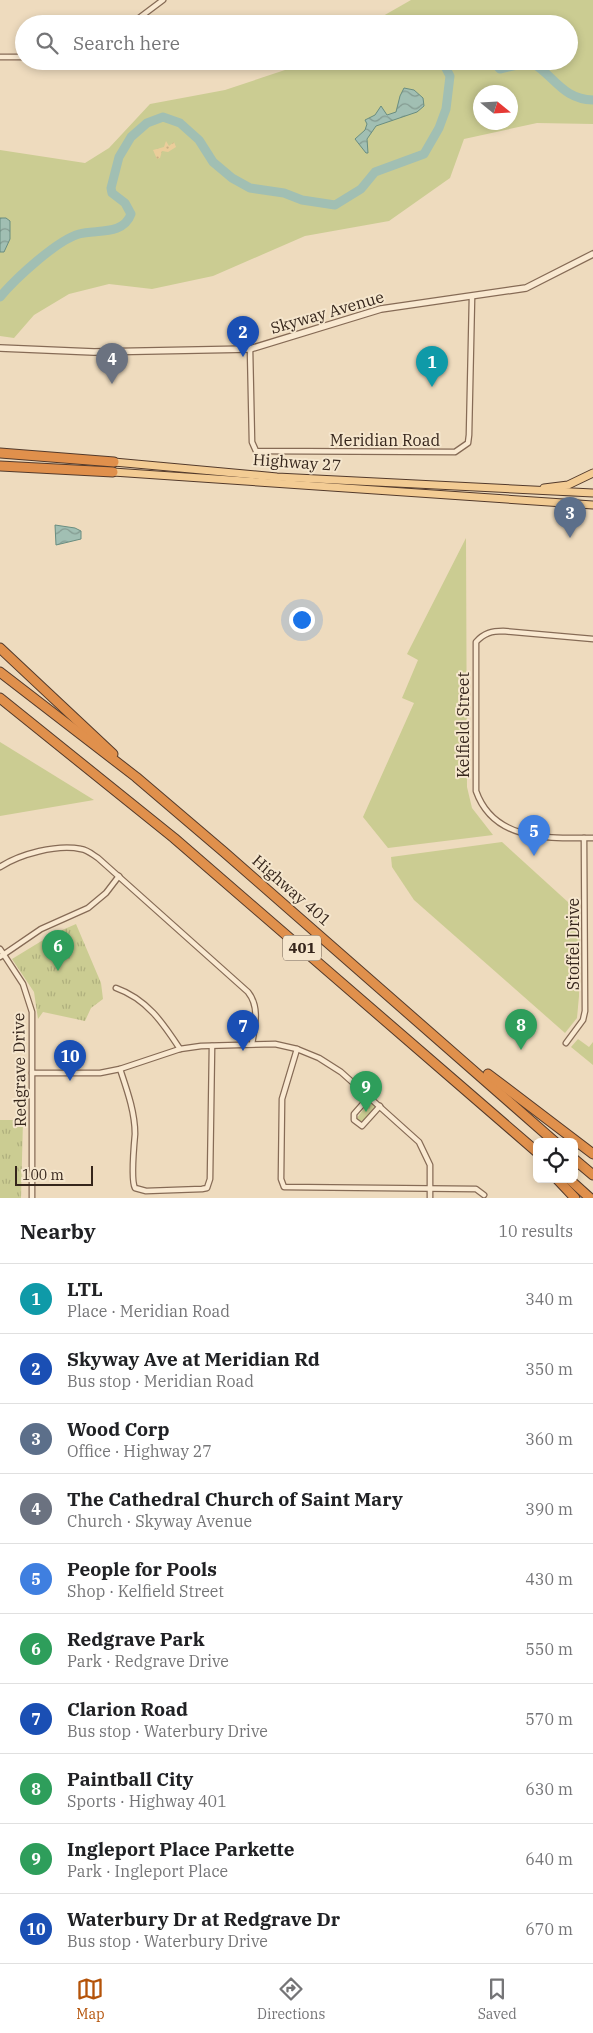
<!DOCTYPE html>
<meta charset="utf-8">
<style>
:root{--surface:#fff;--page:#f6f6f6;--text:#202124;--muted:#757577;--line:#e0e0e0;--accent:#b45309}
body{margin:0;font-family:"IBM Plex Serif",serif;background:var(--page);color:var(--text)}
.controls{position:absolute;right:15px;bottom:15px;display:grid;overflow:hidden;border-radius:8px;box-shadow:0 2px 8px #0003}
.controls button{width:45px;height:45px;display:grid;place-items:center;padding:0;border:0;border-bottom:1px solid var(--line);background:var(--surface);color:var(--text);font:25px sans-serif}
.compass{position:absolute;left:473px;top:85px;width:45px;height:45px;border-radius:50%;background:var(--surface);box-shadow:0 2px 8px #0003;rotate:108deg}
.scale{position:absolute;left:15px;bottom:12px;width:78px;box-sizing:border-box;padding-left:5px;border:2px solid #35251b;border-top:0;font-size:14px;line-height:18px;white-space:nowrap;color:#35251b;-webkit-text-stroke:4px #f5e6cd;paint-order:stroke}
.you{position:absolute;left:301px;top:619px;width:18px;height:18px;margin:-12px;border:4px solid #fff;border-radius:50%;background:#1a73e8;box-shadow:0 0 0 8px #1a73e833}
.badge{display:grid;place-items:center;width:32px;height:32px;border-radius:50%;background:var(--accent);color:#fff;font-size:16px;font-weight:700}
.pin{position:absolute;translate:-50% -41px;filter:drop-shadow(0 1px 2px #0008)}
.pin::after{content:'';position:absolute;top:26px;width:18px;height:15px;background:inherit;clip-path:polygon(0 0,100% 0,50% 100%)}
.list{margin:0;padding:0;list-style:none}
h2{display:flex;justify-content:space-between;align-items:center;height:65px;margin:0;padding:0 20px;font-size:21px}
h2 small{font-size:16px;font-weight:400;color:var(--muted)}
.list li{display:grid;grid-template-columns:32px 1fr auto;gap:15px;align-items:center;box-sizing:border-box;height:70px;padding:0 20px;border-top:1px solid var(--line)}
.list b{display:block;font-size:19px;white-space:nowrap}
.list p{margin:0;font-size:16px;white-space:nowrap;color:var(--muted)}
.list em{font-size:16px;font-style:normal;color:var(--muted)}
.icon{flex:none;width:28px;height:28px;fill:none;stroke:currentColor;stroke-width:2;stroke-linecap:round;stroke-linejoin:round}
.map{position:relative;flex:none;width:593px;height:1198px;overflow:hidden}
.search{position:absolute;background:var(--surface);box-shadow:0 2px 8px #0003;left:15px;right:15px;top:15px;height:55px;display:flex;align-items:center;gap:12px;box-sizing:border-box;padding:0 18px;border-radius:28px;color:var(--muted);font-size:19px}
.sheet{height:765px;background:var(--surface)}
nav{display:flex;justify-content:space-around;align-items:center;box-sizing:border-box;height:70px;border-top:1px solid var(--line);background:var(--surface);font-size:14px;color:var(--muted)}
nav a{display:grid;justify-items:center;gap:2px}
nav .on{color:var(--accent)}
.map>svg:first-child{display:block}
.grass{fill:#cbcc92;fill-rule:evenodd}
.sand{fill:url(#sand-dots)}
.park{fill:url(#park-tufts)}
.water{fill:url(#water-waves);stroke:#698d80}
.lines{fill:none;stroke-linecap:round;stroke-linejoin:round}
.river{stroke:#a1bfb3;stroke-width:9}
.minor-casing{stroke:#866b56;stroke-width:7}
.tertiary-casing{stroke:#866b56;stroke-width:8}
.primary-casing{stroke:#533a2b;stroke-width:9}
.motorway-casing{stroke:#533a2b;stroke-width:11}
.minor{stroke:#f9e9d1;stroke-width:4.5}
.tertiary{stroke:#f9e9d1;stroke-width:5.5}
.primary{stroke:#f3cc94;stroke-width:7}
.motorway{stroke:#e0904c;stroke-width:9}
.labels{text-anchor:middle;stroke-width:4;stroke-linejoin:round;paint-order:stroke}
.shield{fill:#f5e6cd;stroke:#6f5f50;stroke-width:1}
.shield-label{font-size:15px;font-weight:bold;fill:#35251b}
.street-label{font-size:16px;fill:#35251b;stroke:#f5e6cd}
</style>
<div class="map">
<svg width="593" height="1198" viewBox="0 0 593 1198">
<defs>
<pattern id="sand-dots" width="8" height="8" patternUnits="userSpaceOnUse" patternTransform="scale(1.25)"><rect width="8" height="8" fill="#ebcd9a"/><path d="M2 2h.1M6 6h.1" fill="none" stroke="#cab084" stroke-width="1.8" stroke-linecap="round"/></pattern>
<pattern id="park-tufts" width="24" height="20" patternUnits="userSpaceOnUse" patternTransform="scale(1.25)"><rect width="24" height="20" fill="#cbcc92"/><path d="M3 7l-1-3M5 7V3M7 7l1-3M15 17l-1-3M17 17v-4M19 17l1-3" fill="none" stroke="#afaf7d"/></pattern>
<pattern id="water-waves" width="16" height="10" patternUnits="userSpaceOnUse" patternTransform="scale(1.25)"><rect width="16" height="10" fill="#a1bfb3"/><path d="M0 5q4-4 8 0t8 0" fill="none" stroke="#849b91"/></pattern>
</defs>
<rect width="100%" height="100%" fill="#eedbbe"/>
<g class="grass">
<path d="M 411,0 L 593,0 L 593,124 L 537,123 L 464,139 L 450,178 L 389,221 L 305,236 L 213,276 L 152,289 L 109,284 L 69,294 L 34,315 L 14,338 L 0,336 L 0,150 L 85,163 L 109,148 L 150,104 L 225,90 L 291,68 L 303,61 L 569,61 L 569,24 L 369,24 ZM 480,92 L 510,92 L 510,122 L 480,122 Z"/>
<path d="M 466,538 L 467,787 L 472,808 L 493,835 L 388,848 L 363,817 L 414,703 L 402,698 L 418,660 L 407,654 Z"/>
<path d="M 0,742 L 94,800 L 0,816 Z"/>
<path d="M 502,842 L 580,913 L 579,996 L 577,1018 L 565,1033 L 414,900 L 392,867 L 391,857 Z"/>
<path d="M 578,1039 L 589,1047 L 593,1042 L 593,1065 L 571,1047 Z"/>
</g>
<path class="sand" d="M 166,141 L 169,146 L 174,142 L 176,147 L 168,152 L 162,151 L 160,158 L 157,159 L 153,150 L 164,147 Z"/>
<g class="park">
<path d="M 76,924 L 101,983 L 103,999 L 91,1008 L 85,1021 L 43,1012 L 38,1019 L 34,992 L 12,959 L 53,934 Z"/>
<path d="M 368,1103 L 374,1104 L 375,1107 L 364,1121 L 358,1121 L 357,1118 Z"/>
<path d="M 0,1120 L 23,1120 L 21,1198 L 0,1198 Z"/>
</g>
<g class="water">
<path d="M 404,88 L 414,90 L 423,98 L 424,106 L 417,112 L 376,126 L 367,139 L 368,153 L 366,153 L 355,139 L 365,130 L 367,124 L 365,120 L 375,115 L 381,106 L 387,115 L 396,112 L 400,96 Z"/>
<path d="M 0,218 L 6,218 L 10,221 L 10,239 L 4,252 L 0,252 Z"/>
<path d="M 55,525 L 75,528 L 81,531 L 81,539 L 56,545 Z"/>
</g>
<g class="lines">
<g class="river">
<path d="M 492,61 L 500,69 L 531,62 C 555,76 562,99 593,100"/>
<path d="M 0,297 C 15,279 57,240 79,234 C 96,229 123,236 131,214 L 125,203 L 112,193 L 111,188 L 119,157 L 131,137 L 147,123 L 163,117 L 180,123 L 199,140 L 213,162 L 232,178 L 250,188 L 284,193 L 302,200 L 335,205 L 361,189 L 375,172 L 424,154 L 439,128 L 446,109 L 450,76 L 442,61"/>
</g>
<g class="minor-casing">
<g id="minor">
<path d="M 131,24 L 163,0"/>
<path d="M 0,57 L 24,57"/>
<path d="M 250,349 L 252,442 L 256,451 L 455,452 L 468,443 L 469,435 L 472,297"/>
<path d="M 593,639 L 503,631 C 492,631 484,633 476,642 L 476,791 C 494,842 549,838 593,838"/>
<path d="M 0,867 C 20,854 57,844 81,849 C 88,850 93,855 98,858 L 248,992 C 260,1007 255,1026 252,1044"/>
<path d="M 0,949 L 23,984 L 32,1012 L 32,1198"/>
<path d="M 0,957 L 41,929 L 88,908 L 106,893 L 119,876"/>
<path d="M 116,988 C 147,999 163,1023 180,1049"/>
<path d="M 566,1043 L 583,1020 L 585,1011 L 584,838"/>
<path d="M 297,1049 L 282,1099 L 281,1179 L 284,1187 L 476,1189 L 484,1195"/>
<path d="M 120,1069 C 127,1090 135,1112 135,1134 C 134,1145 131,1181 135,1188 L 146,1191 L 202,1189 L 207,1188 L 210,1179 L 212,1046"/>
<path d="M 32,1073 L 100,1073 L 120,1069 L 180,1049 L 201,1046 L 275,1044 L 297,1049 L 319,1058 L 341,1072 L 419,1142 L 430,1165 L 430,1198"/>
<path d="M 369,1097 L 354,1114 L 354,1120 L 362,1126 L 380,1106"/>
</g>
</g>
<g class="tertiary-casing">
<path id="tertiary" d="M 0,348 L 94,352 L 250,349 L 381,309 L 526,288 L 593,254"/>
</g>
<g class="primary-casing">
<g id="primary">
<path d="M 114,462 L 277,477 L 593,493"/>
<path d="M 113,472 L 593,505"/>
<path d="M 544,488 L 568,485 L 593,473"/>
</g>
</g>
<g class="motorway-casing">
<g id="motorway">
<path d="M 0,453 L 114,462"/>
<path d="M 0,466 L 113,472"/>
<path d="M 0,648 L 113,754"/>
<path d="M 0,672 L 136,777 L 224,852 L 555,1142"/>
<path d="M 0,698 L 174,838 L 537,1152"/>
<path d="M 488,1074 L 593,1154"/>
<path d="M 574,1159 L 593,1175"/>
<path d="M 557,1179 L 575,1198"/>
<path d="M 569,1179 L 590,1198"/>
</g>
</g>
<use href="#minor" class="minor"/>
<use href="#tertiary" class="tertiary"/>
<use href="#primary" class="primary"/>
<use href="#motorway" class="motorway"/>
</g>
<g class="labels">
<rect class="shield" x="283" y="935.5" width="38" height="25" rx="4"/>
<g class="shield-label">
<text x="302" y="953">401</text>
</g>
<g class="street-label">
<text transform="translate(327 312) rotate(-16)" y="6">Skyway Avenue</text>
<text x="385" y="446">Meridian Road</text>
<text transform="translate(297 462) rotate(4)" y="6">Highway 27</text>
<text transform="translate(463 725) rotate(-90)" y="6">Kelfield Street</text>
<text transform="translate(292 890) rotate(41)" y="6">Highway 401</text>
<text transform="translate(573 944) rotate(-90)" y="6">Stoffel Drive</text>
<text transform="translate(19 1070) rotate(-91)" y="6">Redgrave Drive</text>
</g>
</g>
</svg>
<div class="controls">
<button><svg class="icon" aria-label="locate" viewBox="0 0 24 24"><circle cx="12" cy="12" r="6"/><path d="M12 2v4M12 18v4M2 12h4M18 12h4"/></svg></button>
</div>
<svg class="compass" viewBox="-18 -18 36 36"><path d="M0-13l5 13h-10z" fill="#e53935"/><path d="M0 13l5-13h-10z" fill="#757577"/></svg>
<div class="scale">100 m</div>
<div class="you"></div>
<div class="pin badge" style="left:432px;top:387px;background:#0f9aa8">1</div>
<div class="pin badge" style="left:243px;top:357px;background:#1a4fb4">2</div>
<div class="pin badge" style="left:570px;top:538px;background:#5c6f8a">3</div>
<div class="pin badge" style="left:112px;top:384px;background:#6b7280">4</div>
<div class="pin badge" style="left:534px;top:856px;background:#3f7fe0">5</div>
<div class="pin badge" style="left:58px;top:971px;background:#2e9e5b">6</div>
<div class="pin badge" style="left:243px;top:1051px;background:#1a4fb4">7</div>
<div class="pin badge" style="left:521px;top:1050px;background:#2e9e5b">8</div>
<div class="pin badge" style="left:366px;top:1112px;background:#2e9e5b">9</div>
<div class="pin badge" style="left:70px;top:1081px;background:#1a4fb4">10</div>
<div class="search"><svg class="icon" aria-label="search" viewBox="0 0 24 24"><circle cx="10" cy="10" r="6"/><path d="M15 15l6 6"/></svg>Search here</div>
</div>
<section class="sheet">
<h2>Nearby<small>10 results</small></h2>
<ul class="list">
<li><span class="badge" style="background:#0f9aa8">1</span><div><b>LTL</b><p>Place · Meridian Road</p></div><em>340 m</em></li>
<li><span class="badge" style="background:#1a4fb4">2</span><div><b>Skyway Ave at Meridian Rd</b><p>Bus stop · Meridian Road</p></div><em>350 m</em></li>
<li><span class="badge" style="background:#5c6f8a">3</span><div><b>Wood Corp</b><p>Office · Highway 27</p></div><em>360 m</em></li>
<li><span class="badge" style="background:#6b7280">4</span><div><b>The Cathedral Church of Saint Mary</b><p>Church · Skyway Avenue</p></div><em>390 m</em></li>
<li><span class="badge" style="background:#3f7fe0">5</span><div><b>People for Pools</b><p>Shop · Kelfield Street</p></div><em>430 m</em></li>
<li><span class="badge" style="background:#2e9e5b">6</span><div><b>Redgrave Park</b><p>Park · Redgrave Drive</p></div><em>550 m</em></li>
<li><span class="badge" style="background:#1a4fb4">7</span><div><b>Clarion Road</b><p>Bus stop · Waterbury Drive</p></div><em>570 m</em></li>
<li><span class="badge" style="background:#2e9e5b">8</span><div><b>Paintball City</b><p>Sports · Highway 401</p></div><em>630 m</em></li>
<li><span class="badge" style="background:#2e9e5b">9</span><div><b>Ingleport Place Parkette</b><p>Park · Ingleport Place</p></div><em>640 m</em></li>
<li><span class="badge" style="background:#1a4fb4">10</span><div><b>Waterbury Dr at Redgrave Dr</b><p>Bus stop · Waterbury Drive</p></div><em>670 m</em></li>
</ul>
</section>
<nav>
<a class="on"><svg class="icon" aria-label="map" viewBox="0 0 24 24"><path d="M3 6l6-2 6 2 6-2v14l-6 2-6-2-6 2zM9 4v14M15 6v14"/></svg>Map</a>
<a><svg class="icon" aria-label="directions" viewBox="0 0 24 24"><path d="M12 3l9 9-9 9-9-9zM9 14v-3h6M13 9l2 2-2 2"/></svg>Directions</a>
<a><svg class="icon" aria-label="saved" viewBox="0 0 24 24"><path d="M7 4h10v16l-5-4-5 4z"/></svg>Saved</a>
</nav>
